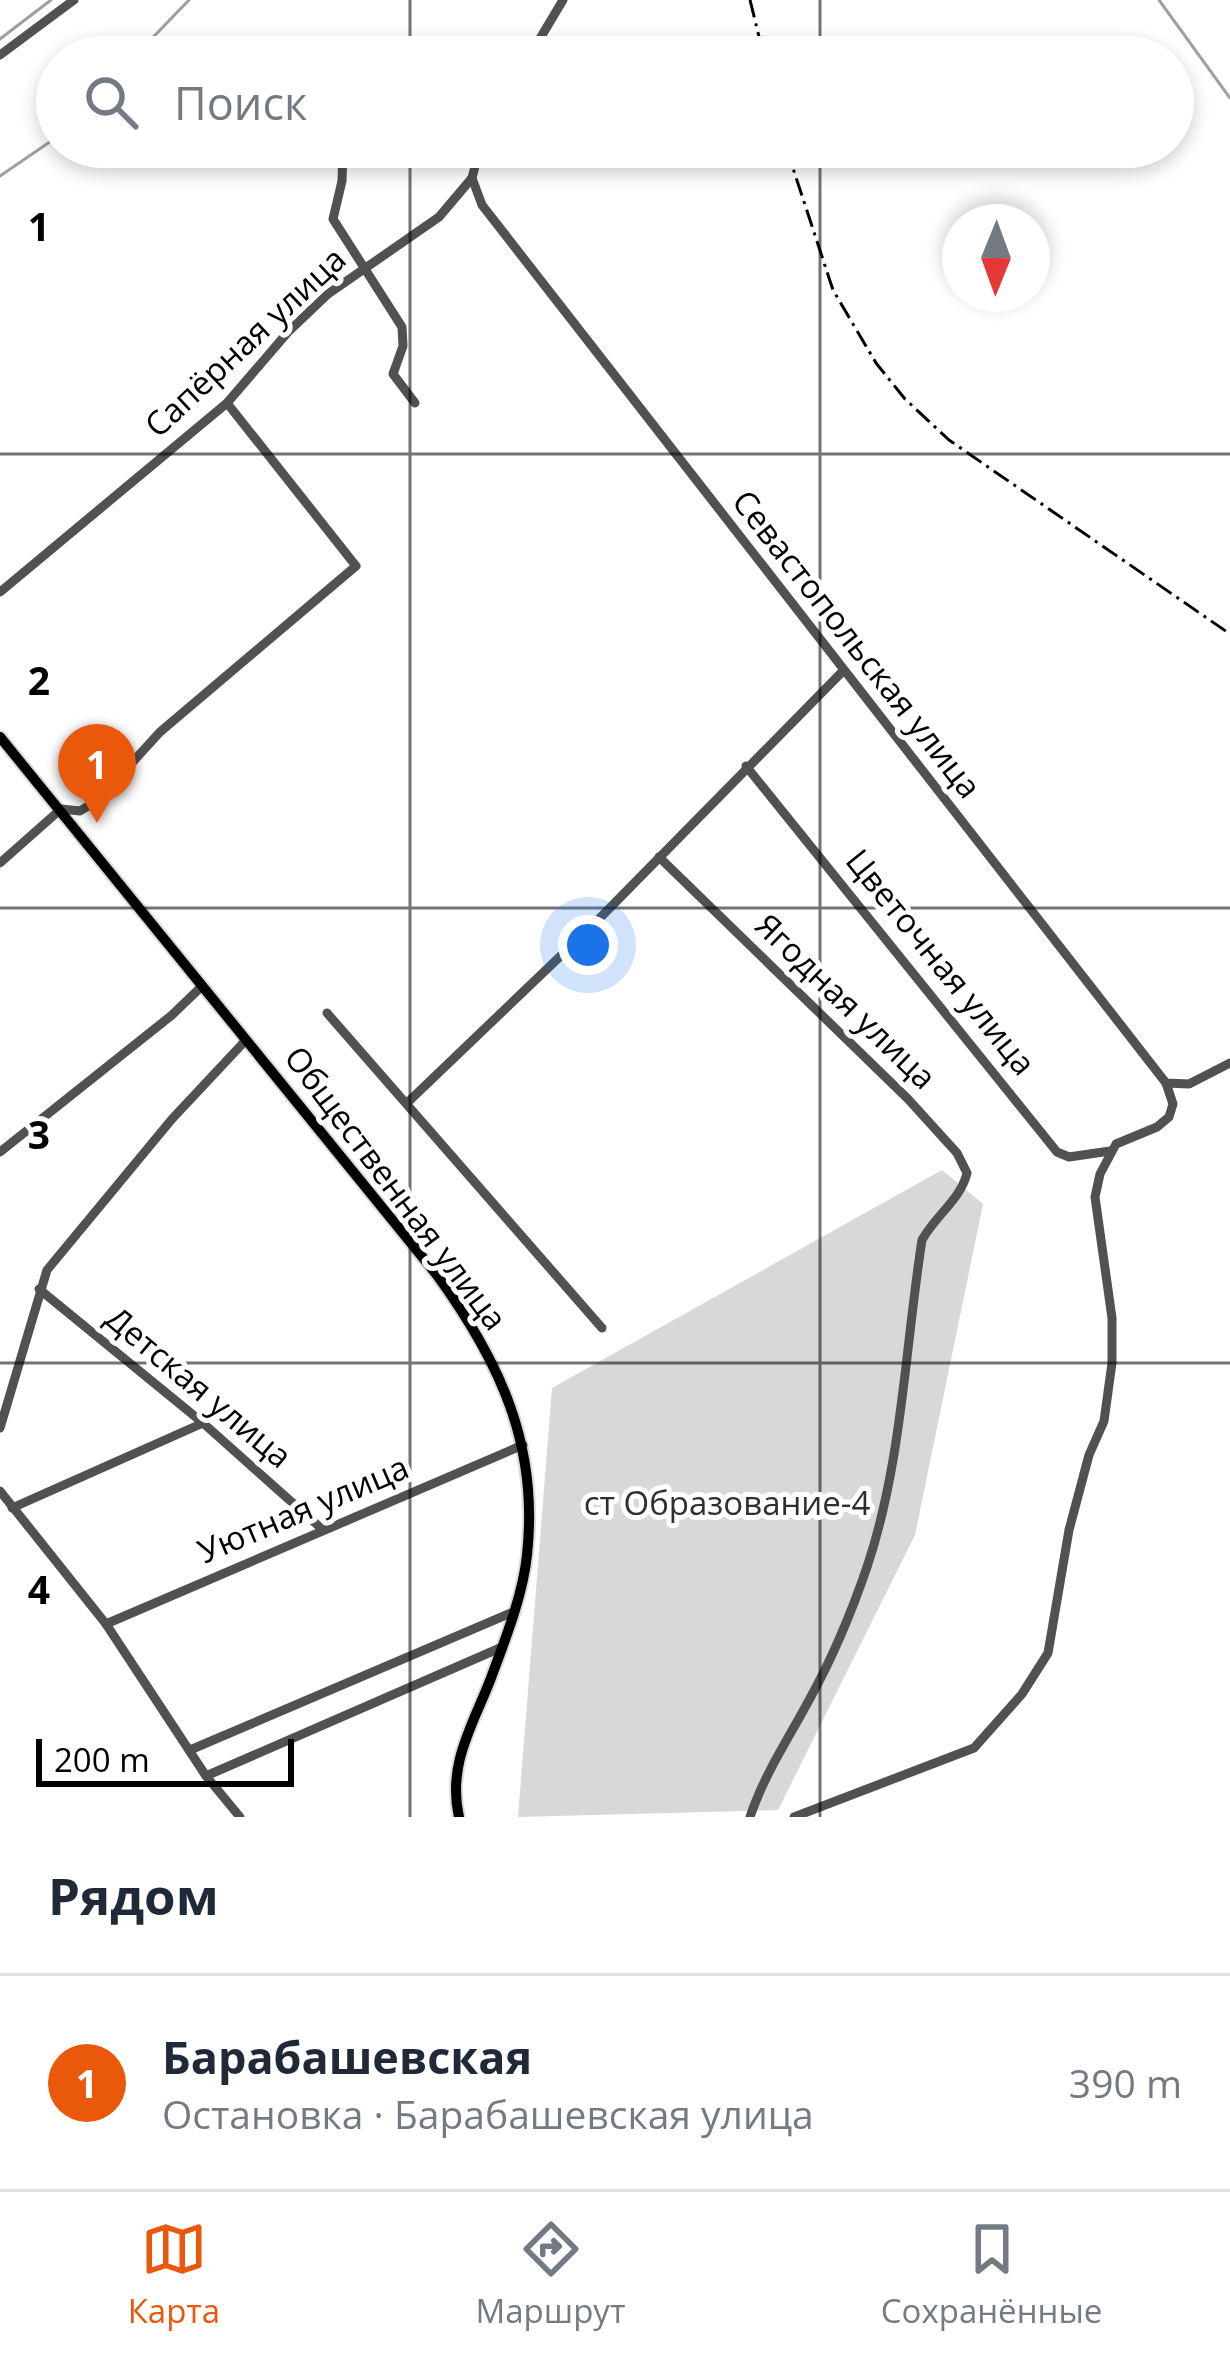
<!DOCTYPE html>
<html lang="ru">
<meta charset="utf-8">
<style>
:root{--surface:#fff;--page:#f6f6f7;--text:#1f2937;--muted:#747a83;--line:#e0e1e3;--accent:#ea580c}
body{margin:0;font-family:"Open Sans",sans-serif;background:var(--page);color:var(--text)}
.compass{position:absolute;left:942px;top:204px;width:108px;height:108px;border-radius:50%;background:var(--surface);box-shadow:0 6px 18px #0003;rotate:181deg}
.scale{position:absolute;left:36px;bottom:30px;width:258px;box-sizing:border-box;padding-left:12px;border:6px solid #000;border-top:0;font-size:33px;line-height:42px;white-space:nowrap;color:#000;-webkit-text-stroke:9px #fff;paint-order:stroke}
.you{position:absolute;left:588px;top:945px;width:42px;height:42px;margin:-30px;border:9px solid #fff;border-radius:50%;background:#1a73e8;box-shadow:0 0 0 18px #1a73e833}
.badge{display:grid;place-items:center;width:78px;height:78px;border-radius:50%;background:var(--accent);color:#fff;font-size:39px;font-weight:700}
.pin{position:absolute;translate:-50% -99px;filter:drop-shadow(0 3px 6px #0008)}
.pin::after{content:'';position:absolute;top:63px;width:42px;height:36px;background:inherit;clip-path:polygon(0 0,100% 0,50% 100%)}
.list{margin:0;padding:0;list-style:none}
h2{display:flex;justify-content:space-between;align-items:center;height:156px;margin:0;padding:0 48px;font-size:51px}
h2 small{font-size:39px;font-weight:400;color:var(--muted)}
.list li{display:grid;grid-template-columns:78px 1fr auto;gap:36px;align-items:center;box-sizing:border-box;height:216px;padding:0 48px;border-top:3px solid var(--line)}
.list b{display:block;font-size:45px;white-space:nowrap}
.list p{margin:0;font-size:39px;white-space:nowrap;color:var(--muted)}
.list em{font-size:39px;font-style:normal;color:var(--muted)}
.icon{flex:none;width:66px;height:66px;fill:none;stroke:currentColor;stroke-width:2;stroke-linecap:round;stroke-linejoin:round}
.map{position:relative;flex:none;width:1230px;height:1817px;overflow:hidden}
.search{position:absolute;background:var(--surface);box-shadow:0 6px 18px #0003;left:36px;right:36px;top:36px;height:132px;display:flex;align-items:center;gap:30px;box-sizing:border-box;padding:0 42px;border-radius:66px;color:var(--muted);font-size:45px}
.sheet{height:372px;background:var(--surface)}
nav{display:flex;justify-content:space-around;align-items:center;box-sizing:border-box;height:168px;border-top:3px solid var(--line);background:var(--surface);font-size:33px;color:var(--muted)}
nav a{display:grid;justify-items:center;gap:6px}
nav .on{color:var(--accent)}
.map>svg:first-child{display:block}
.green{fill:#d8d8d8}
.lines{fill:none;stroke-linecap:round;stroke-linejoin:round}
.stream{stroke:#9f9f9f;stroke-width:3}
.major-casing{stroke:#dbdbdb;stroke-width:14}
.minor{stroke:#515151;stroke-width:9}
.major{stroke:#000;stroke-width:10}
.rail{stroke:#000;stroke-width:3;stroke-dasharray:18 6 3 6;stroke-linecap:butt}
.grid{fill:none;stroke:#000;stroke-width:3;stroke-opacity:0.55}
.labels{text-anchor:middle;stroke-width:10;stroke-linejoin:round;paint-order:stroke}
.street-label{font-size:33px;fill:#000;stroke:#fff}
.park-label{font-size:33px;fill:#2f2f2f;stroke:#fff}
.grid-label{font-size:39px;text-anchor:middle;font-weight:bold;fill:#000;stroke:#fff;stroke-width:10;stroke-linejoin:round;paint-order:stroke}
</style>
<div class="map">
<svg width="1230" height="1817" viewBox="0 0 1230 1817">
<rect width="100%" height="100%" fill="#fff"/>
<path class="green" d="M 942,1170 L 983,1204 L 915,1535 L 778,1810 L 518,1817 L 552,1388 Z"/>
<g class="lines">
<g class="stream">
<path d="M 1159,0 L 1230,98"/>
<path d="M 0,39 L 51,0"/>
<path d="M 134,57 L 189,0"/>
<path d="M 0,176 L 57,137"/>
</g>
<g class="major-casing">
<path id="major" d="M 0,737 L 437,1275 C 500,1362 539,1445 527,1555 C 523,1595 505,1640 491,1678 C 473,1725 447,1764 459,1817"/>
</g>
<g class="minor">
<path d="M 318,50 L 324,57"/>
<path d="M 0,55 L 74,0"/>
<path d="M 529,57 L 563,0"/>
<path d="M 343,147 L 342,181 L 333,219 L 402,327 L 403,346 L 393,374 L 415,403"/>
<path d="M 472,178 L 482,205 L 1166,1083 L 1189,1084 L 1230,1063"/>
<path d="M 0,592 L 227,403 L 288,332 L 328,294 L 439,217 L 472,178 L 480,147"/>
<path d="M 746,766 L 1057,1152 L 1069,1157 L 1110,1151"/>
<path d="M 659,857 L 908,1099 L 957,1153 L 967,1173 C 961,1199 935,1216 922,1240 C 905,1348 902,1463 867,1567 C 851,1614 832,1659 808,1702 C 787,1741 764,1775 750,1817"/>
<path d="M 0,863 L 61,809 L 80,811 L 98,800 L 160,732 L 356,566 L 227,403"/>
<path d="M 327,1013 L 602,1328"/>
<path d="M 407,1103 L 594,924 L 843,671"/>
<path d="M 0,1152 L 172,1015 L 201,987"/>
<path d="M 39,1289 L 203,1423 L 322,1529"/>
<path d="M 0,1428 L 47,1270 L 172,1119 L 246,1040"/>
<path d="M 0,1491 L 106,1624 L 206,1776 L 240,1817"/>
<path d="M 12,1508 L 203,1423"/>
<path d="M 106,1624 L 523,1445"/>
<path d="M 190,1750 L 511,1613"/>
<path d="M 206,1776 L 500,1648"/>
<path d="M 794,1817 L 974,1748 L 1022,1694 L 1048,1653 L 1069,1530 L 1089,1455 L 1104,1421 L 1112,1363 L 1112,1318 L 1095,1197 L 1100,1174 L 1116,1144 L 1157,1127 L 1169,1117 L 1173,1104 L 1166,1083"/>
</g>
<use href="#major" class="major"/>
<g class="rail">
<path d="M 750,0 L 764,57"/>
<path d="M 786,147 L 833,290 L 876,363 L 905,399 L 949,440 L 1230,634"/>
</g>
</g>
<path class="grid" d="M 410,0 L 410,57M 820,0 L 820,57M 410,147 L 410,1817M 820,147 L 820,1817M 0,454 L 1230,454M 0,908 L 1230,908M 0,1363 L 1230,1363"/>
<g class="labels">
<g class="street-label">
<text transform="translate(245 342) rotate(-43)" y="12">Сапёрная улица</text>
<text transform="translate(857 644) rotate(52)" y="12">Севастопольская улица</text>
<text transform="translate(941 962) rotate(51)" y="12">Цветочная улица</text>
<text transform="translate(846 1001) rotate(44)" y="12">Ягодная улица</text>
<text transform="translate(396 1188) rotate(53)" y="12">Общественная улица</text>
<text transform="translate(199 1387) rotate(40)" y="12">Детская улица</text>
<text transform="translate(303 1509) rotate(-23)" y="12">Уютная улица</text>
</g>
<g class="park-label">
<text x="727" y="1515">ст Образование-4</text>
</g>
</g>
<g class="grid-label">
<text x="39" y="241">1</text>
<text x="39" y="695">2</text>
<text x="39" y="1149">3</text>
<text x="39" y="1604">4</text>
</g>
</svg>
<svg class="compass" viewBox="-18 -18 36 36"><path d="M0-13l5 13h-10z" fill="#e53935"/><path d="M0 13l5-13h-10z" fill="#747a83"/></svg>
<div class="scale">200 m</div>
<div class="you"></div>
<div class="pin badge" style="left:97px;top:823px">1</div>
<div class="search"><svg class="icon" aria-label="search" viewBox="0 0 24 24"><circle cx="10" cy="10" r="6"/><path d="M15 15l6 6"/></svg>Поиск</div>
</div>
<section class="sheet">
<h2>Рядом<small></small></h2>
<ul class="list">
<li><span class="badge">1</span><div><b>Барабашевская</b><p>Остановка · Барабашевская улица</p></div><em>390 m</em></li>
</ul>
</section>
<nav>
<a class="on"><svg class="icon" aria-label="map" viewBox="0 0 24 24"><path d="M3 6l6-2 6 2 6-2v14l-6 2-6-2-6 2zM9 4v14M15 6v14"/></svg>Карта</a>
<a><svg class="icon" aria-label="directions" viewBox="0 0 24 24"><path d="M12 3l9 9-9 9-9-9zM9 14v-3h6M13 9l2 2-2 2"/></svg>Маршрут</a>
<a><svg class="icon" aria-label="saved" viewBox="0 0 24 24"><path d="M7 4h10v16l-5-4-5 4z"/></svg>Сохранённые</a>
</nav>
